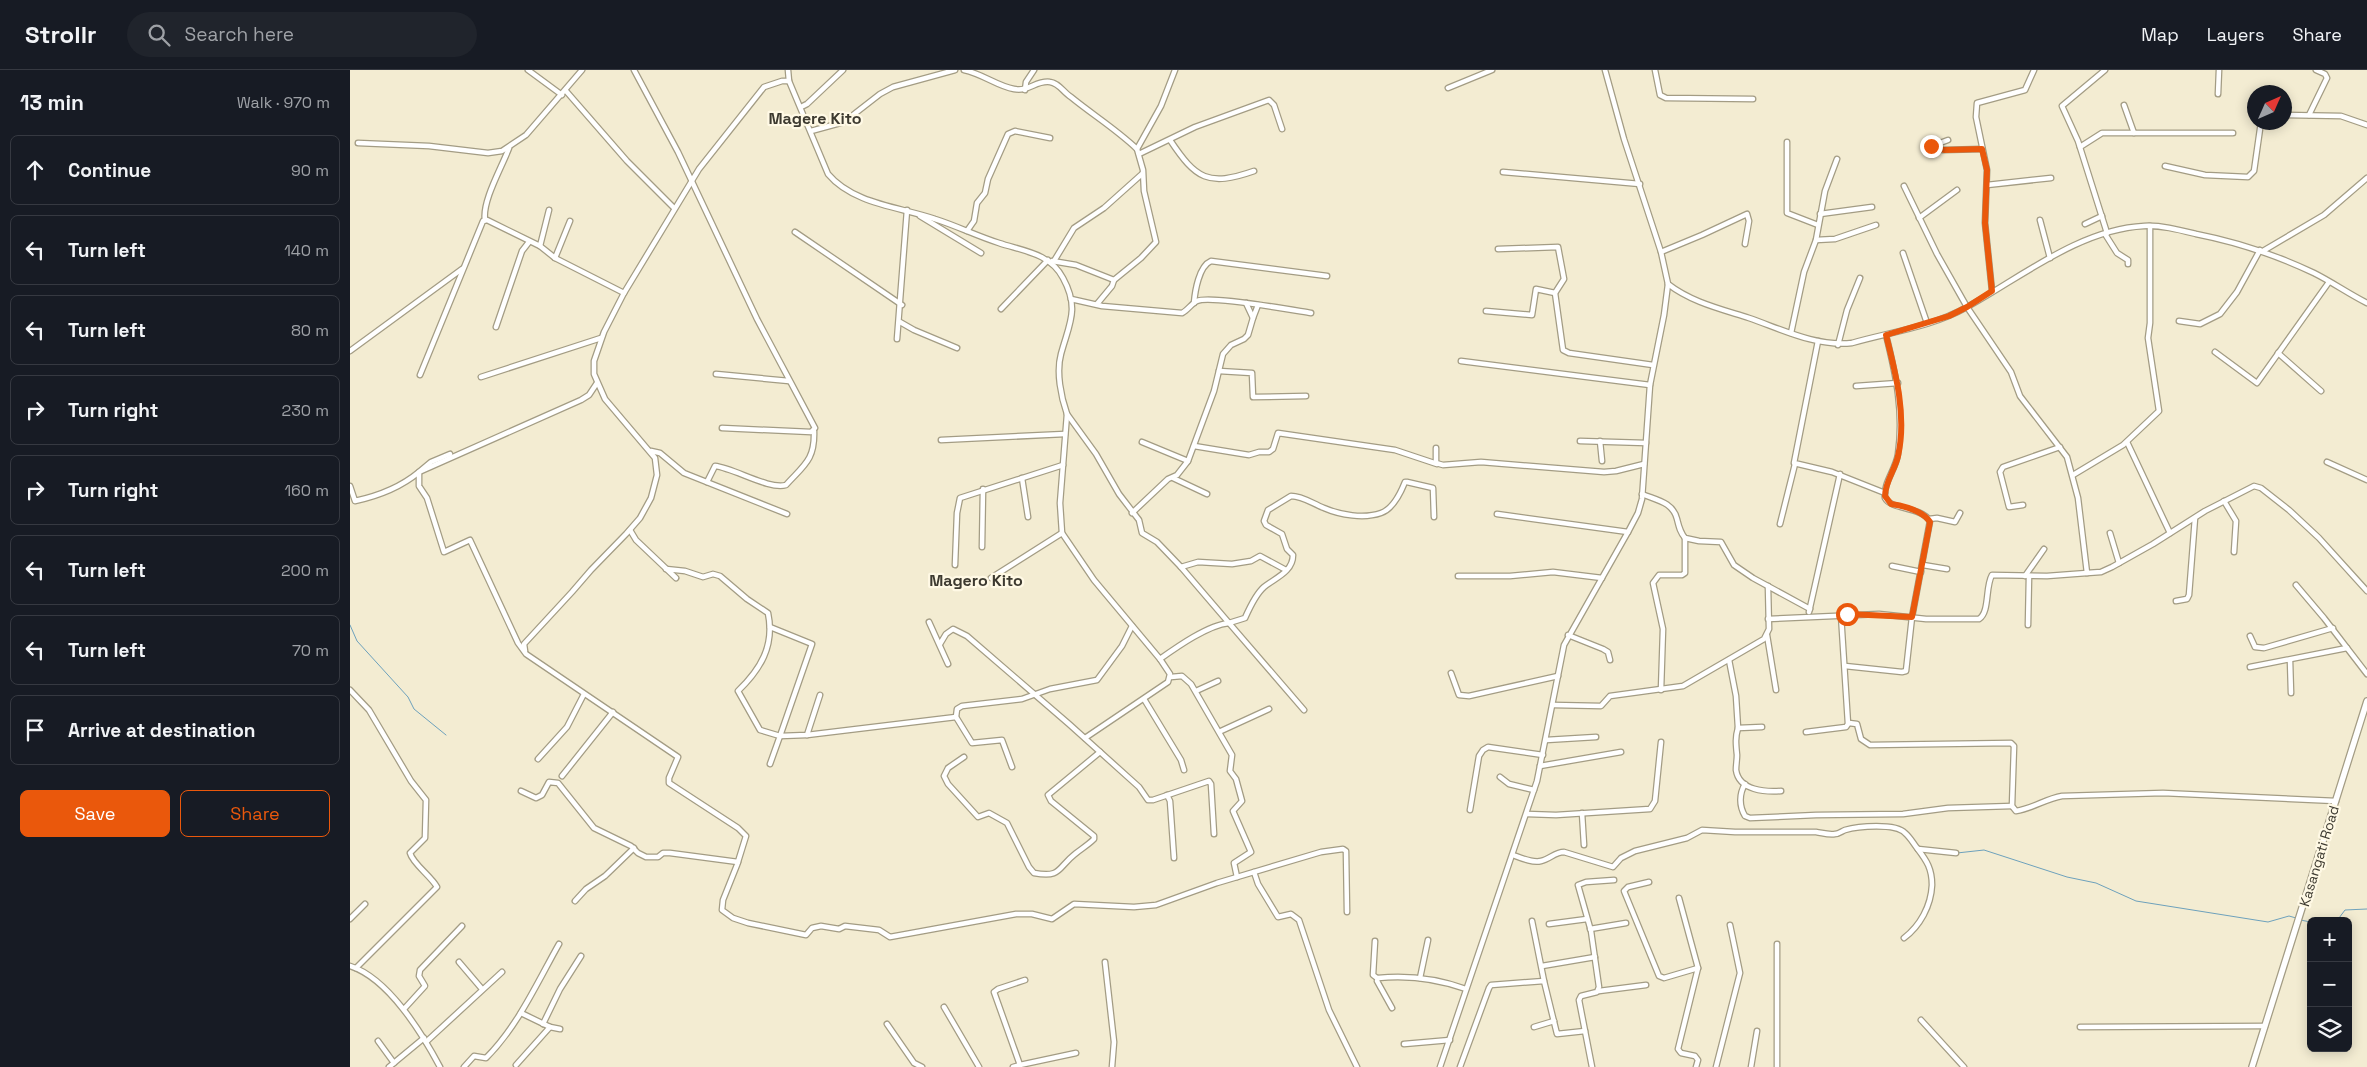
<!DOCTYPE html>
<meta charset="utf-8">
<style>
:root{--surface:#171b24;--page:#20242c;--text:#f1f3f6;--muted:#9ea1a6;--line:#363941;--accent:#ea580c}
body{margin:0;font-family:"Space Grotesk",sans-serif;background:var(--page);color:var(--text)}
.controls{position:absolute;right:15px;bottom:15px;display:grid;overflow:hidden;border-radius:8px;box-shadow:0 2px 12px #0003}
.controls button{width:45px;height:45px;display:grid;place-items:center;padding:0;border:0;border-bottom:1px solid var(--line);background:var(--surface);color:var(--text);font:25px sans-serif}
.compass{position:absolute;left:1897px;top:15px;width:45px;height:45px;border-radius:50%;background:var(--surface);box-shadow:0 2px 12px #0003;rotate:45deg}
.stop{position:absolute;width:15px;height:15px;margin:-11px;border:4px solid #ea580c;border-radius:50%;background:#fff}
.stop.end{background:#ea580c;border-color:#fff;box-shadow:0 1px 5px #0008}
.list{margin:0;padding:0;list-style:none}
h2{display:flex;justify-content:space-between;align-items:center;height:65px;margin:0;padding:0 20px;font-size:21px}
h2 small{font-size:16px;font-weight:400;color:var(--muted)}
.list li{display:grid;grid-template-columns:32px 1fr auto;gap:15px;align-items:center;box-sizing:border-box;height:70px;margin:0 10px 10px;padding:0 10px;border:1px solid var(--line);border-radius:8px}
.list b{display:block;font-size:19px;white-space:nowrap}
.list em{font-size:16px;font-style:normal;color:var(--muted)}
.actions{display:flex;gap:10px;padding:15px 20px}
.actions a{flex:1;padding:11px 0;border:1px solid var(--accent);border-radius:8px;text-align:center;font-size:18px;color:var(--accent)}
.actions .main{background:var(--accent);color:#fff}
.icon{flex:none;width:28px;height:28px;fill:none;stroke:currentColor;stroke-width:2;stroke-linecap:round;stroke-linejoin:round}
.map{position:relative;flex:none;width:2017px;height:997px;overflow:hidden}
header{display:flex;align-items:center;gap:30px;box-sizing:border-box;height:70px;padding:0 25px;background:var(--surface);border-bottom:1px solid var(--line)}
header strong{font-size:24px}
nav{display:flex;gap:28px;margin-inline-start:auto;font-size:18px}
.search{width:350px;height:45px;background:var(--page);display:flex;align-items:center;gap:12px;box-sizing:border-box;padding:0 18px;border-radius:28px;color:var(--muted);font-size:19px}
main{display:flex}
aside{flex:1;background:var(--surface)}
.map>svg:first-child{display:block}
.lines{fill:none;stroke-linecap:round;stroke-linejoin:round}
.stream{stroke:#6da1bc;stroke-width:1}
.street-casing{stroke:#a39c84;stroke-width:7}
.secondary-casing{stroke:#a39c84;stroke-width:8}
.street{stroke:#fff;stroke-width:4.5}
.secondary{stroke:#fff;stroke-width:5.5}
.route{stroke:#ea580c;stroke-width:6}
.labels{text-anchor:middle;stroke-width:4.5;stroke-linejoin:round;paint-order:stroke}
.street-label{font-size:14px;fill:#3d3a30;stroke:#fff9e5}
.quarter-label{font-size:16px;font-weight:bold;fill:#3d3a30;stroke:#fff9e5}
</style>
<header>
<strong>Strollr</strong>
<div class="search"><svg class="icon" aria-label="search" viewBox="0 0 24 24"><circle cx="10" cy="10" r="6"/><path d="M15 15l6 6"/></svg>Search here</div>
<nav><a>Map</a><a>Layers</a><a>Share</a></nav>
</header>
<main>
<aside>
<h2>13 min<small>Walk · 970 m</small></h2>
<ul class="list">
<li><svg class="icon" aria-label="ahead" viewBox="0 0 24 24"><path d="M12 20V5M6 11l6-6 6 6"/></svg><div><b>Continue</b></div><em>90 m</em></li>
<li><svg class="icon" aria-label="left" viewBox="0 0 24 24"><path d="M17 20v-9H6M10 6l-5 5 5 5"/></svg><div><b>Turn left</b></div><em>140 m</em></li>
<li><svg class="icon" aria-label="left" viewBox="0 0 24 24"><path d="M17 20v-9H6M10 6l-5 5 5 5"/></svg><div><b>Turn left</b></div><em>80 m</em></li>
<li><svg class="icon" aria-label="right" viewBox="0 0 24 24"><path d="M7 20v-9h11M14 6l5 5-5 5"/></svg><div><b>Turn right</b></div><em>230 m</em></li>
<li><svg class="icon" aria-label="right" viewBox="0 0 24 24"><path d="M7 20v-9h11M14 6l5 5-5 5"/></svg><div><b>Turn right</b></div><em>160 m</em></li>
<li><svg class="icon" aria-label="left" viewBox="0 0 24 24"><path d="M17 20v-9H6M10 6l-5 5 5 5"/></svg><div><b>Turn left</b></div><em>200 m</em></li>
<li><svg class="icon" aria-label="left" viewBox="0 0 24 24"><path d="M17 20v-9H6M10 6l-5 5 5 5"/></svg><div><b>Turn left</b></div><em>70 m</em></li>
<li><svg class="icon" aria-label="arrive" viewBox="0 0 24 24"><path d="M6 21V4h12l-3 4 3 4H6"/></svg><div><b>Arrive at destination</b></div></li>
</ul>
<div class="actions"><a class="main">Save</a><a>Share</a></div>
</aside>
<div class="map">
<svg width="2017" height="997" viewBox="0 0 2017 997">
<rect width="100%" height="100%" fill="#f3ecd2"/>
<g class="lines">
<g class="stream">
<path d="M 0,555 L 7,571 L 58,627 L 64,639 L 96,665"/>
<path d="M 1607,783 L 1634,780 L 1717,807 L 1746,813 L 1786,831 L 1918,852 L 1939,846 L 1946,848"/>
<path d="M 1950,850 L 1961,852"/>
<path d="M 1971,851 L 1989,848 L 1995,840 L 2017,839"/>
</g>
<g class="street-casing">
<g id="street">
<path d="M 178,0 L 212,25"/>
<path d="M 284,0 L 328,82 L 407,249 L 465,358 L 461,362 L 372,358"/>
<path d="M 438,0 L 439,11 L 478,104 C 503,134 550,137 585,149 C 607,156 627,166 649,173 C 673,181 700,183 713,208 C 730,239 719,254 711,284 C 706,302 711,327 717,344 L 710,433 L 712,463 L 744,510 L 810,589 C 827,577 858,555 879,553 L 954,640"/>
<path d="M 614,0 C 633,4 647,16 664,19 C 679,22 686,10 700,12 C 709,13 713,22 721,27 C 743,45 766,59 787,79 L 811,36 L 825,0"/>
<path d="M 1305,0 L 1310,25 L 1316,28 L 1403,29"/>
<path d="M 1755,0 L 1712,36 L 1728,71 L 1757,163"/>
<path d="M 1098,18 L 1142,0"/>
<path d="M 675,20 L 676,12 L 684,0"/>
<path d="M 216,21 L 277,91 L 324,138"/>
<path d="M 1868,24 L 1869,0"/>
<path d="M 1774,35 L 1784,63"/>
<path d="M 451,37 L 457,34 L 493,0"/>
<path d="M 1934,45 L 1991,46 L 2017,55"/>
<path d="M 1959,45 L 1977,8 L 1975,4 L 1966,0"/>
<path d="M 461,61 L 494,52 L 530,24 L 543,17 L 605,0"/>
<path d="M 820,70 C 846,109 858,117 904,101"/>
<path d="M 1437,72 L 1437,143 L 1468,155"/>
<path d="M 8,73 L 79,76 L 138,83 L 152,81 L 176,65 L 232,0"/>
<path d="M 1581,77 L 1593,80 L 1632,79"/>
<path d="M 1730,77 L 1752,63 L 1883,63"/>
<path d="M 1588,78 L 1590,73 L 1598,70"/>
<path d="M 789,84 L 845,57 L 919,30 L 924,35 L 932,59"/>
<path d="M 1815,96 L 1855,105 L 1898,107 L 1904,101 L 1911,52"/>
<path d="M 1153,102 L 1290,114"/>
<path d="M 1637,115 L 1701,108"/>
<path d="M 1554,116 L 1587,184 L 1617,237 L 1661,302 L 1670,326 L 1717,387 L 1728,428 L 1737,503 L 1751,502 L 1762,497 L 1803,474 L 1855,441 L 1904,416 L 1911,418 L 1939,440 L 1969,468 L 2017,521"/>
<path d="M 1470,144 L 1522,137"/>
<path d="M 570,146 L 631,183"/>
<path d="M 1569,148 L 1607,120"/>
<path d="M 135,150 C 132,131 152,97 159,78"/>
<path d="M 1690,150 L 1700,188"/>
<path d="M 1735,154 L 1752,146"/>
<path d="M 617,161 L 624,151 L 627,133 L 635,123 L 638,109 L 658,64 L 665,61 L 700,68"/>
<path d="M 445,162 L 552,235"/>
<path d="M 1755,164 L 1767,183 L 1778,190 L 1778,194"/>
<path d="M 1466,170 L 1485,169 L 1526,155"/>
<path d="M 190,176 L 205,188 L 274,223"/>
<path d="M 1148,179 L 1208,177 L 1214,209 L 1205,223 L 1213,280 L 1219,283 L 1303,295"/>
<path d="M 1913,181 L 1974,145 L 2017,108"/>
<path d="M 1311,182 L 1352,165 L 1397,144 L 1399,151 L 1395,174"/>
<path d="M 1553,183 L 1577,253"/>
<path d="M 205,188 L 220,151"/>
<path d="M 702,191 L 726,195 L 764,210"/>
<path d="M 704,191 L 724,158 L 754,138 L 792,104"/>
<path d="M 1318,214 C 1341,232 1371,239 1399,248 C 1431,259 1466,277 1502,273 C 1540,262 1582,257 1617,237 C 1670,208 1730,159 1794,156 C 1811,155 1830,160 1846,164 C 1887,172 1926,185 1964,203 C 1982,212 1999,224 2017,233"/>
<path d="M 1642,221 L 1635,153 L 1637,100 L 1626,47 L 1627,33 L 1675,20 L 1684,0"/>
<path d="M 721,229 L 752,236 L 832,243 C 838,240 842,233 847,231 C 860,225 942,240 961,243"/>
<path d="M 844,233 C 845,221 849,196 861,191 L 977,206"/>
<path d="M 747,234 L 762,216 L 764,210 L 791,188 L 806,172 L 794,121 L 793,100 L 787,79"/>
<path d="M 651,239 L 698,190"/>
<path d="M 1136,241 L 1182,245 L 1186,219 L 1205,223"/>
<path d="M 903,248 L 908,235"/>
<path d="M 1829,251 L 1850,254 L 1870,244 L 1887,222 L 1910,180"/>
<path d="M 550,252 L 564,260 L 607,278"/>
<path d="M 146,257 L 172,181 L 179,172"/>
<path d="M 1441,263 L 1454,202 L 1466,170 L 1475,121 L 1487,89"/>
<path d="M 547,269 L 557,140"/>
<path d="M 1468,271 L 1444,393 L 1482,402 L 1535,423"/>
<path d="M 1488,275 L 1497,240 L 1510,208"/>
<path d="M 0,281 L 112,199"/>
<path d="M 1865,282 L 1907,313 L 1979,212"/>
<path d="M 1928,283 L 1971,321"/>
<path d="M 1111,291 L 1300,315"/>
<path d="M 869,301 L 902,303 L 903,327 L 956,326"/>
<path d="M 366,304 L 439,311"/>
<path d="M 70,305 L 133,151 L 137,150 L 190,176 L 199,140"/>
<path d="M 131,307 L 251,268"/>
<path d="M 1506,316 L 1548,313"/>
<path d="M 717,344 L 746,384 L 769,424 L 789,450 L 792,463 L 807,472 L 831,497 L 848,492 L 882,494 L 901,491 L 910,486 L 936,500"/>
<path d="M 591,370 L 715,364"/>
<path d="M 1230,371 L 1296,373"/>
<path d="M 1250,371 L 1252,391"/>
<path d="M 792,372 L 838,391"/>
<path d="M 1777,372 L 1820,463"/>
<path d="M 844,376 L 899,385 L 909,382 L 919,382 L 923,379 L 928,363 L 1045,380 L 1087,394"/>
<path d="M 1086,378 L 1086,393 L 1093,395 L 1131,392 L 1254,402 L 1266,401 L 1294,394"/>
<path d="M 301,381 L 310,383 L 334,403 L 437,444"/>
<path d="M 100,384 L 81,392 L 69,402 L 69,416 L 77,428 L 94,482 L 120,470 L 168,573 L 176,584 L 328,687 L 319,708 L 319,713 L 388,758 L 396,766 L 387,795 L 373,830 L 372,840 L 383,848 L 398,853 L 456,865 L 462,858 L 471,856 L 489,859 L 495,856 L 529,860 L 540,867 L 666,844 L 682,844 L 702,849 L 724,834 L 784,837 L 806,835 L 867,813 L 971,782 L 993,779 L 996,781 L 997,842"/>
<path d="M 1977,392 L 2017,410"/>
<path d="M 1723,405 L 1773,375 L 1809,341 L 1798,268 L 1800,253 L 1800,156"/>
<path d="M 672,408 L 678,447"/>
<path d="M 823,408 L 857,424"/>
<path d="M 357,412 L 365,396 C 384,398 419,420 436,415 C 454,395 465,390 464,361"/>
<path d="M 0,416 L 5,431 C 28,426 51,417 69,402 L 231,330 L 239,325 L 247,313"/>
<path d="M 1292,424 C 1306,430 1323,432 1327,449 C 1329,457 1330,462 1335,468 L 1349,471 L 1371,472 L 1384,495 L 1403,508 L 1460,539"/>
<path d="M 1874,431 L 1886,451 L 1884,482"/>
<path d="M 1673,435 L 1659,437 L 1650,402 L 1653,397 L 1710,377"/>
<path d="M 782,443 L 818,409 L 827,405 L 838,391 L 864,321 L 873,284 L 881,275 L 894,269 L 898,265 L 903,248 L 896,233"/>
<path d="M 1147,444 L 1278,462"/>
<path d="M 1579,449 L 1587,448 L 1605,452 L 1610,443"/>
<path d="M 1430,454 L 1445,394"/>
<path d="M 280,460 L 286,470 L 326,508"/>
<path d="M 1760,463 L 1769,493"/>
<path d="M 632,477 L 633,419"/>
<path d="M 605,495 L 607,443 L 610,428 L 713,395"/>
<path d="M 1573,495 L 1597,499"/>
<path d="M 1542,496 L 1571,502"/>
<path d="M 831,497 L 879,553 L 895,548 C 899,539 907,523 914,517 C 925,508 943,502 943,485 L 937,479 L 932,464 L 916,455 L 914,451 L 918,440 L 941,426 C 953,426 963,434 974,438 C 990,445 1014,449 1031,443 C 1043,439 1051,422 1055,412 L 1057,412 L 1083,418 L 1084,447"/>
<path d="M 316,499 L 335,501 L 353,507 L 363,504 L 370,506 L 397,529 L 418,543 C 425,576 410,600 388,621 L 410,660 L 430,666 L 420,694"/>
<path d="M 1108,506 L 1160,506 L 1203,502 L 1252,508"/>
<path d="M 1675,506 L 1694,479"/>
<path d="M 641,508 L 712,463"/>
<path d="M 1946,515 L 1974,548 L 2017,604"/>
<path d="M 1826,531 L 1837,529 L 1839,525 L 1845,448"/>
<path d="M 1459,542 L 1490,404"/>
<path d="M 1418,549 L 1529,544 L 1576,549 L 1629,549 C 1640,542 1635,517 1642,505 L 1697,506 L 1737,503"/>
<path d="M 579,552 L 598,594"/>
<path d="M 1678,555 L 1679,506"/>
<path d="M 420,557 L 462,574 L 430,666 L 457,665 L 606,647"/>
<path d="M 1218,565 L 1253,579 L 1258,582 L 1260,590"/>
<path d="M 1417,565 L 1426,620"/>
<path d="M 1900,566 L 1905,577 L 1914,578 L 1983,558"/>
<path d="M 590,574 L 596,564 L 603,559 L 617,566 L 719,654 L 789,717 L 798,730 L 803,730 L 859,711 L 861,714 L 864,764"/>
<path d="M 175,581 L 174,574 L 222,522 L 241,500 L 276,464 L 290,448 L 301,428 L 307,405 L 305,388 L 255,329 L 244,304 L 244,291 L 254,262 L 274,223 L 349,99 L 414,17 L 432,11 L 439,11"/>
<path d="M 1379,590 L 1386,626 L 1388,658 L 1412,657"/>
<path d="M 1940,590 L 1941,623"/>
<path d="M 1495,596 L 1552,602 L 1556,601 L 1562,547 L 1580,451 C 1570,436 1541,440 1535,428 C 1533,413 1546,399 1548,384 C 1554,343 1546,305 1536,265"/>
<path d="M 1900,597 L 1997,578"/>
<path d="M 1101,603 L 1109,625 L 1119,626 L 1208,606"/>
<path d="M 821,607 L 832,606 L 841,614 L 882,685 L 880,701 L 886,709 L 892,731 L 883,741 L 901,782 L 884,793 L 887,807"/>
<path d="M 0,620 L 19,640 L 61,711 L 76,730 L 75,768 L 60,783 C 63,794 81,806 87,817 L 6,898"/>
<path d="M 1311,620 L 1313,559 L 1303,513 L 1309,505 L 1332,505 L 1335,503 L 1335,468"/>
<path d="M 846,621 L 868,611"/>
<path d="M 794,629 L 831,690 L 834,700"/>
<path d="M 1203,635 L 1251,636 L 1260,626 L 1333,616 L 1414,569 L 1419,559 L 1418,516"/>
<path d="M 1499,653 L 1507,654 L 1511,669 L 1520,675 L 1661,673 L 1664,676 L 1662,736 L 1666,741 C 1684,738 1695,729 1712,726 L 1813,723 L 1986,731"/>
<path d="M 1388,658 C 1385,668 1386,675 1387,685 C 1387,690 1386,695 1386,700 C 1389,721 1416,722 1431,721"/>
<path d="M 871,661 L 919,639"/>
<path d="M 1456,662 L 1496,657 L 1498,654 L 1491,545"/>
<path d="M 457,665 L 470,625"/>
<path d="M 735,668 L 818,612 L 820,604 L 810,589"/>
<path d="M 1196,670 L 1246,667"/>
<path d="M 614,687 L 598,698 L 594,706 L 598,714 L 628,747 L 639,743 L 657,753 L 679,797 L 684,803 C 712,808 707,798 725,784 C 731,779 738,775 744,769 L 744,766 L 701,731 L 698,725 L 750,682"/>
<path d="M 188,689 L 217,657 L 234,624"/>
<path d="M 1190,696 L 1271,682"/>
<path d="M 662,697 L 652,670 L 622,673 L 606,647 L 607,639 L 612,636 L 672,629 L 700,619 L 747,610 L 772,576 L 782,556"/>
<path d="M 212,706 L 263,642"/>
<path d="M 1150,707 L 1159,714 L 1184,720"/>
<path d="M 1395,714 C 1389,724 1389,736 1395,746 L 1400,748 L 1466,745 L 1553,744 L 1598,738 L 1662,736"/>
<path d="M 171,721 L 186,728 L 192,725 L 199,712 L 208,713 L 244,758 L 281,776 L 288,783 L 296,787 L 308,787 L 313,783 L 320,783 L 388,792"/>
<path d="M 817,725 L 820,731 L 824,788"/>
<path d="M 1120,740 L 1129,686 L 1133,680 L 1138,677 L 1193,685"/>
<path d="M 1232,743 L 1234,775"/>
<path d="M 1177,744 L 1206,745 L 1300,739 L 1305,731 L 1311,672"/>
<path d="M 1568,779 L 1606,783"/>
<path d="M 1163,785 C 1171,788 1182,793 1191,791 C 1200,789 1205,782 1214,782 L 1263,797 L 1271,788 L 1285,781 L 1337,768 L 1352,760 L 1385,762 L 1466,762 C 1473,763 1478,765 1485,764 C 1489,764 1492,761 1495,760 C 1508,756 1546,753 1555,763 C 1560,767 1563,773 1567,778 C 1577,791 1582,799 1582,815 C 1581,836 1570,856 1554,868"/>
<path d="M 904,802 L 908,814 L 928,847 L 941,844 L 949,850 L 979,940 L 1007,997"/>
<path d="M 1299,812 L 1278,817 L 1274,821 L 1309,906 L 1314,908 L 1348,898"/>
<path d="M 1329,828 L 1348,898 L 1328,979 L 1331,983 L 1345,986 L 1348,990 L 1346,997"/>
<path d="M 225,831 L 236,819 L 255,806 L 284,778"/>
<path d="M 0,849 L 15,834"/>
<path d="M 1182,851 L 1194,911"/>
<path d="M 1199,854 L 1237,849"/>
<path d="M 1240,859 L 1276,853"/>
<path d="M 1025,871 L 1023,905 L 1027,908"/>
<path d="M 1427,874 L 1427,997"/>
<path d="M 109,892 L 132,919"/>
<path d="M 755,892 L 764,972 L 762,997"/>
<path d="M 0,896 C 38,908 72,963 90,997"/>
<path d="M 1192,896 L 1245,887"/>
<path d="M 1070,908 L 1078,870"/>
<path d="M 1249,921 L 1296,915"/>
<path d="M 594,937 L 629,997"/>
<path d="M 1042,938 L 1027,911 L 1028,908 C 1058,905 1088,909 1116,919"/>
<path d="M 54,939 L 75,916 L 69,906 L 70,900 L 112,856"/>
<path d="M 171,943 L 200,957 L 210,959"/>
<path d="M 1571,950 L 1614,997"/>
<path d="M 193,954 L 210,919 L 231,886"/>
<path d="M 537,954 L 564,993 L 572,997"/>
<path d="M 1184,957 L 1204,951"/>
<path d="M 1730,957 L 1915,956"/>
<path d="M 28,971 L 44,993"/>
<path d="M 76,972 L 152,902"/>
<path d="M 1054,974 L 1100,970"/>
<path d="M 166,995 L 200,957"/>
<path d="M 670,995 L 726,983"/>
<path d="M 39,997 L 74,968"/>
<path d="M 114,997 L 124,986 L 136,988 C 168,956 187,913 209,874"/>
<path d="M 663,997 L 670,995 L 644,922 L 648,919 L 675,910"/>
<path d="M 1090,997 L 1187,711 L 1214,575 L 1278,462 L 1288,443 L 1292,429 L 1300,315 L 1314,245 L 1318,214 L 1311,182 L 1274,69 L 1255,0"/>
<path d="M 1110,997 L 1139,918 L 1141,915 L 1194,911 L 1207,964 L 1235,961"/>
<path d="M 1242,997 L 1229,930 L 1231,926 L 1247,922 L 1249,917 L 1241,861 L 1228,815 L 1236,812 L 1264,810"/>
<path d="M 1366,997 L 1390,903 L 1380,855"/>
<path d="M 1401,997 L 1407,961"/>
</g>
</g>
<g class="secondary-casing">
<path id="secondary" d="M 1902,997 L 2017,631"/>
</g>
<use href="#street" class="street"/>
<use href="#secondary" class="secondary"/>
</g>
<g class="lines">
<path class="route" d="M 1497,544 L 1562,547 L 1580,452 C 1572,440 1554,436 1541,434 L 1535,426 C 1535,412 1545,400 1548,386 C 1557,347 1546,304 1536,265 L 1599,246 L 1617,237 L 1642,221 L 1635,153 L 1637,100 L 1632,79 L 1594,80 L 1581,76"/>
</g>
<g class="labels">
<g class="street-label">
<text transform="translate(1969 786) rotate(-73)" y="5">Kasangati Road</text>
</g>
<g class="quarter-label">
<text x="465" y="54">Magere Kito</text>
<text x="626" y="516">Magero Kito</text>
</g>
</g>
</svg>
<div class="controls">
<button>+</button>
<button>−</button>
<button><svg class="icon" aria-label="layers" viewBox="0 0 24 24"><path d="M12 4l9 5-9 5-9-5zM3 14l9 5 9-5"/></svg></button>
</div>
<svg class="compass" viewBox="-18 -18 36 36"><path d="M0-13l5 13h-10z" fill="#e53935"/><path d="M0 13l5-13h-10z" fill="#9ea1a6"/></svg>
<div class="stop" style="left:1497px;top:544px"></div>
<div class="stop end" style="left:1581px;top:76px"></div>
</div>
</main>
